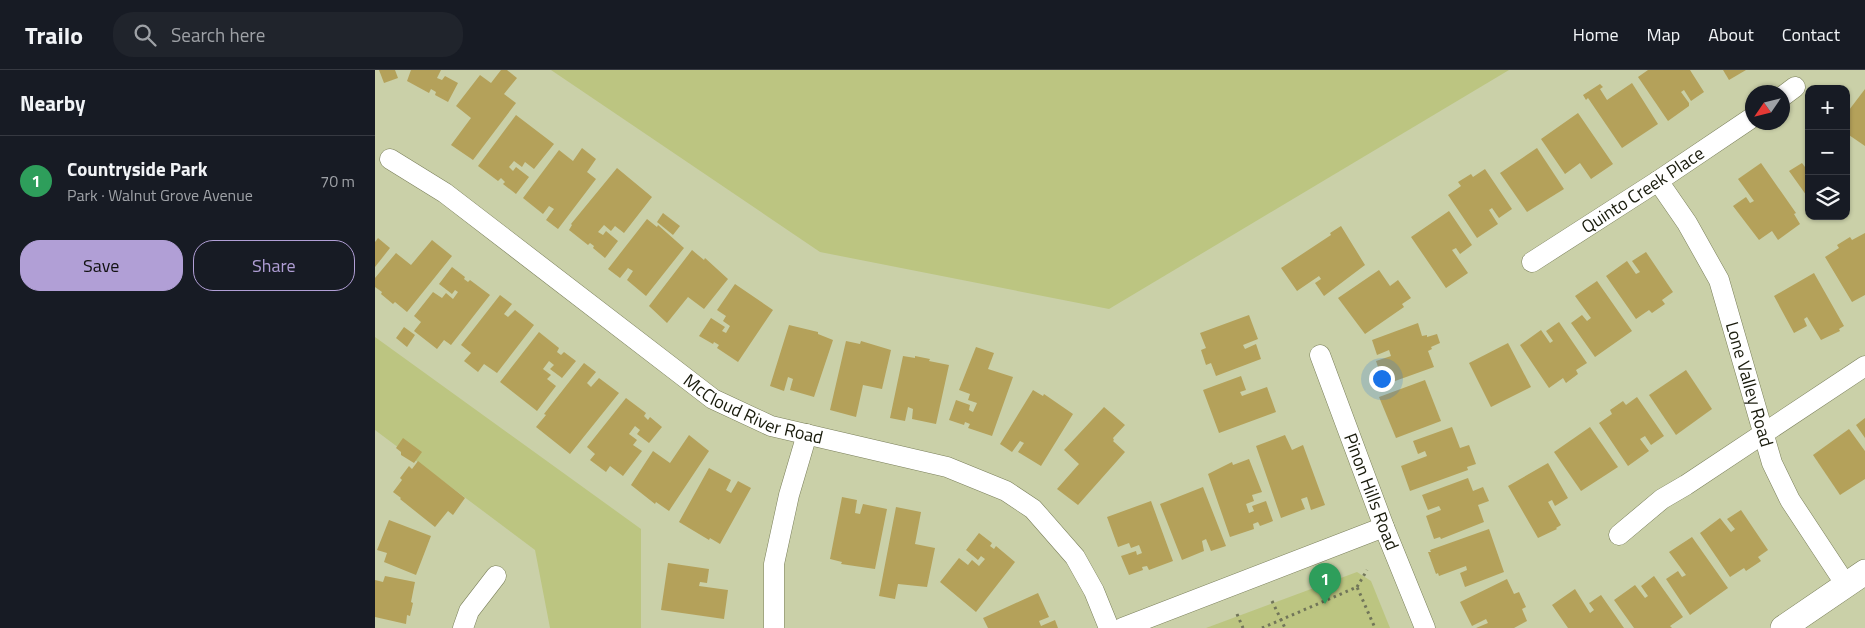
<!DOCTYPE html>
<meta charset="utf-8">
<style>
:root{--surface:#171b24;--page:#20242c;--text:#f1f3f6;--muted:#9ea1a6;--line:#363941;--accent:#b19fd6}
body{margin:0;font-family:"Titillium Web",sans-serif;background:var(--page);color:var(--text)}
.controls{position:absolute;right:15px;top:15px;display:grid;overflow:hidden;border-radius:10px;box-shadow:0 1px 4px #0004}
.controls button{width:45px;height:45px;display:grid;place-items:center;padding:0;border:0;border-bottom:1px solid var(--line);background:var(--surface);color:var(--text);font:25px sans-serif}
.compass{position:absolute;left:1370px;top:15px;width:45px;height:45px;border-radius:50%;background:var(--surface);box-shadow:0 1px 4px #0004;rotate:235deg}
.you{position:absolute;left:1006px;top:308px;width:18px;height:18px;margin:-12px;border:4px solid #fff;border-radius:50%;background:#1a73e8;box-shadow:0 0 0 8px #1a73e833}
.badge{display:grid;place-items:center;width:32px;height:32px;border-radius:50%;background:var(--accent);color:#fff;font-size:16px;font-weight:700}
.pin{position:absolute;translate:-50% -41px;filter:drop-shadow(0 1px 2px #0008)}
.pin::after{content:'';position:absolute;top:26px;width:18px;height:15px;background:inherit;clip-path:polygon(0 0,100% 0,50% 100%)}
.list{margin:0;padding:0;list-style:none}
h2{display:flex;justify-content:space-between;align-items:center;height:65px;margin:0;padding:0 20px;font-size:21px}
h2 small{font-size:16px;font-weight:400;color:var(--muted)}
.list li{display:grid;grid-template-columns:32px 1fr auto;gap:15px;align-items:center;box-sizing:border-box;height:90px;padding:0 20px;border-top:1px solid var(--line)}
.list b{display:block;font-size:19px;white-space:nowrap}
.list p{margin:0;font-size:16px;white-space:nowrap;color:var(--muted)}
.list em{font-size:16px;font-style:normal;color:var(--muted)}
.actions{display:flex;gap:10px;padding:15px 20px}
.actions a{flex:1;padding:11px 0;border:1px solid var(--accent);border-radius:20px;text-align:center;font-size:18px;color:var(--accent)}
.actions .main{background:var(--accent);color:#111}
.icon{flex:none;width:28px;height:28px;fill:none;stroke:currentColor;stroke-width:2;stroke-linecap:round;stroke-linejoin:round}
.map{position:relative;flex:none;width:1490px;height:558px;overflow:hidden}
header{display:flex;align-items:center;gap:30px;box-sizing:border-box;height:70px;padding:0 25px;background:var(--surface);border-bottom:1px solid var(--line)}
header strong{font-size:24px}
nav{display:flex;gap:28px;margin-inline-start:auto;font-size:18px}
.search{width:350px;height:45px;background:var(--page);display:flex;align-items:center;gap:12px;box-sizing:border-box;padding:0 18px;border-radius:20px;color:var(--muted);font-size:19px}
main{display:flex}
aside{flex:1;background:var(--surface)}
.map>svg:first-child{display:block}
.green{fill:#bcc581}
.building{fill:#b4a15a}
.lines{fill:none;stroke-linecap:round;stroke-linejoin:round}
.minor-casing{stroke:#7a7f5a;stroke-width:21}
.tertiary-casing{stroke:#7a7f5a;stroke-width:26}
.path{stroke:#717559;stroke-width:3;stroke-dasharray:2.5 4;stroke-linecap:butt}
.minor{stroke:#fff;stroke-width:20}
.tertiary{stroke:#fff;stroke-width:25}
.labels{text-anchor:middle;stroke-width:4;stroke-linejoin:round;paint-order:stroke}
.street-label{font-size:18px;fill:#181a0b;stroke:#d7ddb5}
</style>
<header>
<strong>Trailo</strong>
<div class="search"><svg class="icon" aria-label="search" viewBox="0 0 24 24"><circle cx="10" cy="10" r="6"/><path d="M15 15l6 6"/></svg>Search here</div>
<nav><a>Home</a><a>Map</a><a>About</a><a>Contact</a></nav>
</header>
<main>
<aside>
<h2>Nearby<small></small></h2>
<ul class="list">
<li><span class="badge" style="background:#2e9e5b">1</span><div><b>Countryside Park</b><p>Park · Walnut Grove Avenue</p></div><em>70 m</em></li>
</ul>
<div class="actions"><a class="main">Save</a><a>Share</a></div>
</aside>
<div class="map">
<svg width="1490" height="558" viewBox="0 0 1490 558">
<rect width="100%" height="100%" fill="#cad0a8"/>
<g class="green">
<path d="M 176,0 L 1134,0 L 734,239 L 445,182 Z"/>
<path d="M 0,267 L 266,459 L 266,558 L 175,558 L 160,480 L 0,360 Z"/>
<path d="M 982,502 L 996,511 L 1015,558 L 831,558 Z"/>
</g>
<g class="building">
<path d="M 4,0 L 20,0 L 23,8 L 9,13 Z"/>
<path d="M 36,0 L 66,0 L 62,8 L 67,10 L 70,6 L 83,13 L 73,32 L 60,25 L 61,22 L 56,19 L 54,23 L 32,11 Z"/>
<path d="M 126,0 L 132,0 L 142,8 L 129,24 L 141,33 L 98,90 L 76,75 L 96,48 L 81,36 L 105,5 L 116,13 Z"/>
<path d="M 1273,0 L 1315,0 L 1329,22 L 1316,31 L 1309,20 L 1306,22 L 1314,33 L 1314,36 L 1293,51 L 1263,7 Z"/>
<path d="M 1348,0 L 1371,0 L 1354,10 Z"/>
<path d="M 1257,13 L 1283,54 L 1247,78 L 1213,28 L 1211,30 L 1208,25 L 1225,14 L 1228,17 L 1225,19 L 1232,30 Z"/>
<path d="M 1490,19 L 1490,76 L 1471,63 L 1471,44 Z"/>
<path d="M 1203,43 L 1238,94 L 1216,109 L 1205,93 L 1190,104 L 1166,69 Z"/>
<path d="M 141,45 L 179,74 L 159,99 L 150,92 L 147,97 L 139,91 L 134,97 L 138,101 L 141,97 L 154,107 L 141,124 L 128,114 L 130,112 L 126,108 L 123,111 L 103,96 Z"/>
<path d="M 207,78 L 221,89 L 212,102 L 221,109 L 183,159 L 171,150 L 179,139 L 174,136 L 168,144 L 148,128 L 184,80 L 198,91 Z"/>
<path d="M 1162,78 L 1189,119 L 1152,142 L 1125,103 Z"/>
<path d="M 1386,93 L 1421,143 L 1419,144 L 1425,154 L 1403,170 L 1397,161 L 1384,170 L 1358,136 L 1371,127 L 1375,133 L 1379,131 L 1363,109 Z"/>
<path d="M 1427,93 L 1430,97 L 1434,95 L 1434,129 L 1414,101 Z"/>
<path d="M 242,98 L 277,127 L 249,163 L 240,156 L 236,161 L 229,155 L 223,162 L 228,165 L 231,161 L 243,171 L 230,188 L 218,178 L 219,176 L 215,173 L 213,175 L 194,160 L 197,155 L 196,154 Z"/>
<path d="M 1110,99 L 1137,139 L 1124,148 L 1117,138 L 1114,140 L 1123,154 L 1102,168 L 1073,125 L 1086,116 L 1083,112 L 1096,104 L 1098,107 Z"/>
<path d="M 1074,141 L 1097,175 L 1085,184 L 1081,178 L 1077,180 L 1093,203 L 1071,218 L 1036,167 Z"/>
<path d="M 288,143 L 305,156 L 298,165 L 282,152 Z"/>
<path d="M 272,149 L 282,157 L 283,155 L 309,178 L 271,226 L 252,210 L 258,201 L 253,198 L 245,208 L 233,199 Z"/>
<path d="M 966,156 L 990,195 L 949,226 L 940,213 L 946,209 L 944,206 L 922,221 L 906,198 L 956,165 L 955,163 Z"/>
<path d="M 1490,163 L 1490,225 L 1477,232 L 1450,187 L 1464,178 L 1462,175 L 1475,167 L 1477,170 Z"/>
<path d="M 3,168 L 15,178 L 0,197 L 0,172 Z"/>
<path d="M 57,170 L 77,186 L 32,242 L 20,232 L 18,234 L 6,224 L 7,222 L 0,217 L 0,208 L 21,183 L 36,195 Z"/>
<path d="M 317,180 L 329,190 L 330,188 L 353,209 L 329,239 L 313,227 L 292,253 L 274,236 Z"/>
<path d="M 1271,182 L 1298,222 L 1287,230 L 1290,234 L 1277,243 L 1274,240 L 1261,249 L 1231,206 L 1252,191 L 1261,204 L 1265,202 L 1257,191 Z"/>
<path d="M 77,197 L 90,207 L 89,209 L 93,212 L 95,210 L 115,225 L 76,275 L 69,270 L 62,279 L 39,261 L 46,252 L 39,246 L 58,222 L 67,228 L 71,223 L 78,229 L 83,222 L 80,220 L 77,224 L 64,214 Z"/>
<path d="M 1004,200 L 1015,216 L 1023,210 L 1036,228 L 1027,234 L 1029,237 L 990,264 L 963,228 Z"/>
<path d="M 1439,203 L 1469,256 L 1464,259 L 1465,261 L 1446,270 L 1432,247 L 1429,249 L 1432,256 L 1419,263 L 1399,226 Z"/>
<path d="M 1222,211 L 1257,261 L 1220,287 L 1196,253 L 1207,245 L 1212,251 L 1216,248 L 1200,226 Z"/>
<path d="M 360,214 L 398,240 L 363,292 L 342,278 L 344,275 L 339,272 L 338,274 L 324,266 L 336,248 L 350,257 L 347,261 L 351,263 L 355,256 L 348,251 L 351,246 L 342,240 Z"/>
<path d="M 125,225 L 137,234 L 129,244 L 133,247 L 140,240 L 159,255 L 122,303 L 109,294 L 103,302 L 89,291 L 96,283 L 86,275 Z"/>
<path d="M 874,245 L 883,269 L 868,275 L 870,279 L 881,274 L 886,289 L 841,306 L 836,293 L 831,295 L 826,280 L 831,278 L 825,263 Z"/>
<path d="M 1184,252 L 1212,293 L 1201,300 L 1203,304 L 1191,313 L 1188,308 L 1174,318 L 1145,275 L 1166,260 L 1175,273 L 1178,271 L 1171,261 Z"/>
<path d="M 1043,253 L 1047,266 L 1052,265 L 1052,267 L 1062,264 L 1065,273 L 1056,277 L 1057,279 L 1053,281 L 1059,297 L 1009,315 L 1001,291 L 1016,286 L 1014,280 L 1002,285 L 997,270 Z"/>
<path d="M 414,255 L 443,262 L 443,264 L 458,270 L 439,327 L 415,320 L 418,309 L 413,307 L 409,321 L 395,316 Z"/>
<path d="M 29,257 L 40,265 L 32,277 L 21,268 Z"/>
<path d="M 164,262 L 184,278 L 182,282 L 186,285 L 189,282 L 201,291 L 187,308 L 175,299 L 179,295 L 174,291 L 168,299 L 176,305 L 172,309 L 181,316 L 162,341 L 125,312 Z"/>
<path d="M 471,271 L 485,274 L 486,271 L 516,280 L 507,319 L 488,315 L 481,347 L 455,340 Z"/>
<path d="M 1133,273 L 1156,317 L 1116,337 L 1094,293 Z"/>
<path d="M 601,277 L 619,283 L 613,299 L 638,307 L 617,366 L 593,358 L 595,354 L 590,352 L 589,355 L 574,350 L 581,330 L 595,335 L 594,340 L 598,342 L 602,333 L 593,330 L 595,324 L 584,320 Z"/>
<path d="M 528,286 L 540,288 L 540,286 L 555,289 L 554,291 L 574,295 L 561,354 L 537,349 L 538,339 L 533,337 L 530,351 L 515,348 Z"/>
<path d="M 209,293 L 221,302 L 212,313 L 216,317 L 224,308 L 244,323 L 195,384 L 161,357 L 171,345 L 169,344 Z"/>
<path d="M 1311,300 L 1337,339 L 1301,365 L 1274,325 Z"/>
<path d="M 866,306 L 871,320 L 865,322 L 867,326 L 892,317 L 901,342 L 844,363 L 828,320 Z"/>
<path d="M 1050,310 L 1066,351 L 1021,368 L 1004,327 Z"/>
<path d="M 658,320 L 668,326 L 669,324 L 698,344 L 666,396 L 643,382 L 649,373 L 645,371 L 637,382 L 625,374 Z"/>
<path d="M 1262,327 L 1289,366 L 1276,375 L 1270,366 L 1265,369 L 1274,381 L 1253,396 L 1224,353 L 1237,344 L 1235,340 L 1248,331 L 1251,335 Z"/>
<path d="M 251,328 L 271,343 L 269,346 L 273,350 L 275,347 L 287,357 L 274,373 L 262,364 L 265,360 L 260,356 L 254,364 L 262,370 L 258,375 L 267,381 L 248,406 L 235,396 L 231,402 L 215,390 L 220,384 L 212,377 Z"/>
<path d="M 729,337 L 750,355 L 738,368 L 739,370 L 738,371 L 750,382 L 703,435 L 682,419 L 704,394 L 689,380 Z"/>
<path d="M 1490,348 L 1490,368 L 1481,355 Z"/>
<path d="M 1077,357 L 1085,378 L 1094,375 L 1101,394 L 1092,397 L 1093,400 L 1035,421 L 1026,396 L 1052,386 L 1050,381 L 1043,384 L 1038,371 Z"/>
<path d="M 1215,357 L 1243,397 L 1206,421 L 1179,382 Z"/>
<path d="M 1474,359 L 1490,381 L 1490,409 L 1465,425 L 1438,385 Z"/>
<path d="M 314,365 L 334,381 L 294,441 L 281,432 L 280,434 L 256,415 L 278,381 L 295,393 Z"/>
<path d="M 910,365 L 917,380 L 928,375 L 950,435 L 936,440 L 932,427 L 926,429 L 930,439 L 906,448 L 881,376 Z"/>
<path d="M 28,368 L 47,382 L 39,393 L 26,385 L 26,382 L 21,378 Z"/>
<path d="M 874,389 L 887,422 L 877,425 L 879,431 L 871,434 L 874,443 L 879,441 L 877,436 L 891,431 L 898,451 L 885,456 L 883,452 L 878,454 L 879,459 L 855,467 L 833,404 L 857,392 L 858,395 Z"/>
<path d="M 43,391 L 90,428 L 78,445 L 73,441 L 60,457 L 25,429 L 26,428 L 18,422 L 27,410 L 25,408 L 34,396 L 37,399 Z"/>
<path d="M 1173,393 L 1193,428 L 1180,436 L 1177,430 L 1173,432 L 1186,455 L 1181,458 L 1182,459 L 1163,468 L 1133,416 Z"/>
<path d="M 334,398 L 356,410 L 351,420 L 356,423 L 363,411 L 376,418 L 345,474 L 335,468 L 334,470 L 304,452 Z"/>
<path d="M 1093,408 L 1098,421 L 1108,417 L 1114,431 L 1103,435 L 1109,452 L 1066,469 L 1065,467 L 1059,469 L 1051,446 L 1066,440 L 1064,436 L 1053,440 L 1047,425 Z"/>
<path d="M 828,417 L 851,476 L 836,481 L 831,469 L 827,471 L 829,481 L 807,490 L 785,434 Z"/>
<path d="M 467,427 L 482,430 L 480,443 L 485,444 L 488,434 L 512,439 L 500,499 L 466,494 L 467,492 L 455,489 Z"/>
<path d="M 776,431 L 798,491 L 774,500 L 772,496 L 767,497 L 768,500 L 754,505 L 746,486 L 761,481 L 762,485 L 767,483 L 764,475 L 756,478 L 754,473 L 743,477 L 732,447 Z"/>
<path d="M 521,437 L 546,442 L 540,474 L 560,478 L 552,517 L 523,514 L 520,529 L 504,526 Z"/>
<path d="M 1366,440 L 1393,480 L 1383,487 L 1386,491 L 1371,501 L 1369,498 L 1355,507 L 1325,463 L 1345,448 L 1356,462 L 1360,459 L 1352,449 Z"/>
<path d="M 14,450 L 56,466 L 41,505 L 9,492 L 12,483 L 2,480 Z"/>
<path d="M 1114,459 L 1129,502 L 1090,517 L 1085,503 L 1092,500 L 1091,496 L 1064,506 L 1063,503 L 1061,504 L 1053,482 L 1056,482 L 1055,480 Z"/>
<path d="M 604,463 L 617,473 L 615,476 L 619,479 L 621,476 L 640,492 L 601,542 L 565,512 L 584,488 L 593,495 L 597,490 L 604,496 L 610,489 L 606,486 L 603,490 L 591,480 Z"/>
<path d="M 1317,467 L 1353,518 L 1315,545 L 1291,509 L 1303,501 L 1307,507 L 1311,505 L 1294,482 Z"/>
<path d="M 293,493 L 334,499 L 332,513 L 325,512 L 324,516 L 353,520 L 349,549 L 286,540 Z"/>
<path d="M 10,506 L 40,512 L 36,532 L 38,533 L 35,546 L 32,545 L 31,554 L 0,547 L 0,510 L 8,512 Z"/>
<path d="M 1279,506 L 1308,547 L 1295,556 L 1297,558 L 1259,558 L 1239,530 L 1260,515 L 1270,528 L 1273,526 L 1266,516 Z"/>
<path d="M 1132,509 L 1139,524 L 1144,522 L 1151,537 L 1147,539 L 1152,551 L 1139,558 L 1101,558 L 1113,553 L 1111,549 L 1097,556 L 1085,532 Z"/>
<path d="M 1200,519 L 1215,543 L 1219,540 L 1214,533 L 1226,525 L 1249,558 L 1193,558 L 1177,535 Z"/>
<path d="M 663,523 L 674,547 L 664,551 L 666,556 L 680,550 L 683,558 L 613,558 L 608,548 Z"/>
</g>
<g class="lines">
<g class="minor-casing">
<g id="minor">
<path d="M 1408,26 L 1420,17"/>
<path id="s1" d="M 15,89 L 70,123 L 338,329 L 396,356 L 572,397 L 631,421 L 658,439 L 700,487 L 719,521 L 734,558"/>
<path id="s2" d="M 1283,111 L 1312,153 L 1344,210 L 1397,393 L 1415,430 L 1471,515"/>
<path id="s3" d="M 1157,192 L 1283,111 L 1378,47"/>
<path id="s4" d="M 945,285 L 1009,457 L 1050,558"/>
<path d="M 1244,465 L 1287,429 L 1311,415 L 1490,296"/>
<path d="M 88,558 L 94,541 L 121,506"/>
<path d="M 399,558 L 399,494 L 414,425 L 432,364"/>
<path d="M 747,558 L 1009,457"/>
</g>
</g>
<g class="tertiary-casing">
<path id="tertiary" d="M 1408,558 L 1490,502"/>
</g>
<g class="path">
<path d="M 982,517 L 992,500"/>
<path d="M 897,531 L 910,558"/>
<path d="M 862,544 L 868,558"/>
<path d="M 887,558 L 982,517 L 1000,558"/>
</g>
<use href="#minor" class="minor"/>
<use href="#tertiary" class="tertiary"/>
</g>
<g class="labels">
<g class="street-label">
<text dy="6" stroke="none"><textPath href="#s3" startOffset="132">Quinto Creek Place</textPath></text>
<text dy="6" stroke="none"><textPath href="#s2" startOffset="225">Lone Valley Road</textPath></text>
<text dy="6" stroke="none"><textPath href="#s1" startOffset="444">McCloud River Road</textPath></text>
<text dy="6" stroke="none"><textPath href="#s4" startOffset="146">Pinon Hills Road</textPath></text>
</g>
</g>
</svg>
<div class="controls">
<button>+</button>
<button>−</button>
<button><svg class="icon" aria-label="layers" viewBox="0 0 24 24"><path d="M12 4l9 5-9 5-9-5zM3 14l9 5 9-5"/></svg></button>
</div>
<svg class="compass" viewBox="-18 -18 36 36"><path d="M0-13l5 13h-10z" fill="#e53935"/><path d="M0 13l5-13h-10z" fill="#9ea1a6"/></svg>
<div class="you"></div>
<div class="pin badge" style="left:950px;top:534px;background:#2e9e5b">1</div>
</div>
</main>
